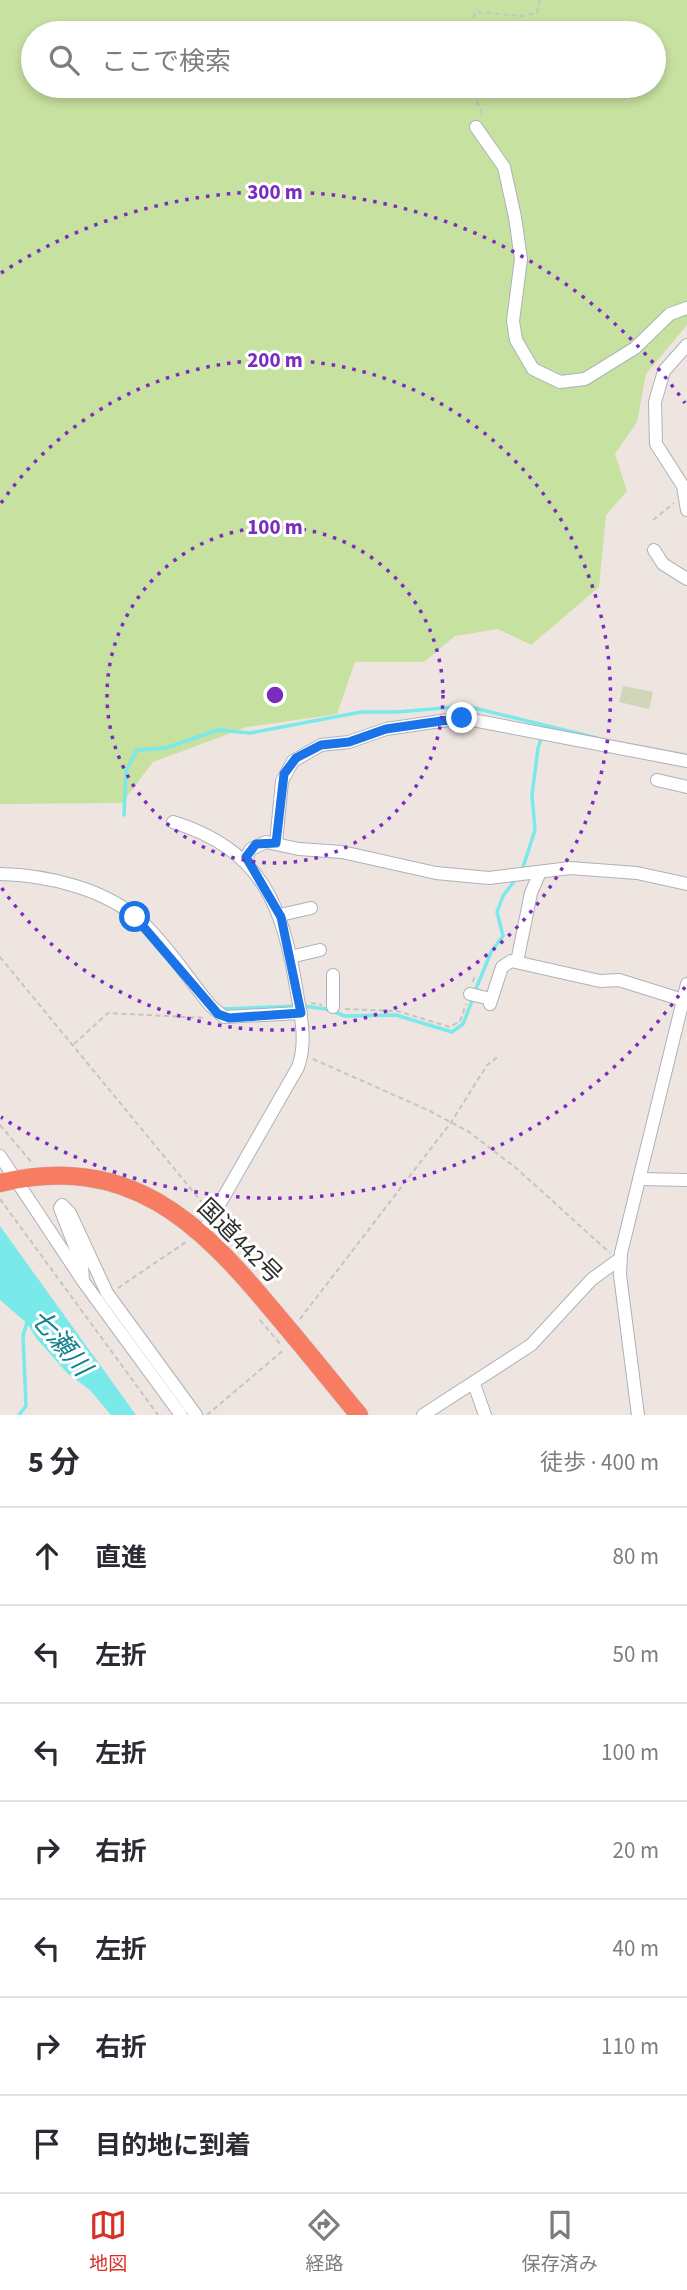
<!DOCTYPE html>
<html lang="ja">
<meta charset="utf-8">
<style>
:root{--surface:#fff;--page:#f2f2f3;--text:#2b2b33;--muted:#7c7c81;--line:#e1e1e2;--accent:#d93025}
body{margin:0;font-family:"Source Sans 3","Noto Sans JP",sans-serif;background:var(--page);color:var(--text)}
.stop{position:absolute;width:21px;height:21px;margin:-16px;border:5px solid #1a73e8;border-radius:50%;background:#fff}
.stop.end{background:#1a73e8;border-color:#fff;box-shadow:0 2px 7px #0008}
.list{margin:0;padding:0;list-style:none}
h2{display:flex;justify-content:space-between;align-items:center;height:91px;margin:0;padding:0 28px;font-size:30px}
h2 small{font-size:23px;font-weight:400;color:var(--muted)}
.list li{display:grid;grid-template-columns:46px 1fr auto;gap:21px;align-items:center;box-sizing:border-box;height:98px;padding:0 28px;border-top:2px solid var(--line)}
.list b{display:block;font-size:26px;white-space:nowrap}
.list em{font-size:23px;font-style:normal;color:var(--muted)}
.icon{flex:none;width:38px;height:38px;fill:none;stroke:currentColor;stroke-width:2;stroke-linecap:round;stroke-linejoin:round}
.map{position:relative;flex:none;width:687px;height:1415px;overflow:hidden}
.search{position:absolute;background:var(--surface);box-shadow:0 4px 10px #0003;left:21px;right:21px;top:21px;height:77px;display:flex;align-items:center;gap:18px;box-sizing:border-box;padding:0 24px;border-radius:38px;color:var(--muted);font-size:26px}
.sheet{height:777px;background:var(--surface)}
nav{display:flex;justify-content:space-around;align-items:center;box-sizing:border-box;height:98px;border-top:2px solid var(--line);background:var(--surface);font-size:19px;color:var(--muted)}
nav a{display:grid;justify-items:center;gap:4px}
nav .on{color:var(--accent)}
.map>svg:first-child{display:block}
.green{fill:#c7e1a0;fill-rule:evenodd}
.cemetery{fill:#cfd7b8}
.water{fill:#79e9ea}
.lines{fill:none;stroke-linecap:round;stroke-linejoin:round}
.stream{stroke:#79e9ea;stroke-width:3.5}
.minor-casing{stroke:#adb2b9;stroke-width:14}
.highway-casing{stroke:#c4c4c4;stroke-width:19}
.path{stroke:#c4c4c4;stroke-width:2;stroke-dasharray:5 3.5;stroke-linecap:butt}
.minor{stroke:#fff;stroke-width:12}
.highway{stroke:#f77c62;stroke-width:18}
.route{stroke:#1a73e8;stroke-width:9}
.ring{fill:none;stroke:#7b2cbf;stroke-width:3.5;stroke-dasharray:3.5 7}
.labels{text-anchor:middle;stroke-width:6;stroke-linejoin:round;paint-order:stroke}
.street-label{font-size:24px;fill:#2d2d2d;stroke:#fff}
.water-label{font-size:26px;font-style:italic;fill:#14828c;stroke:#fff}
.centre{fill:#7b2cbf;stroke:#fff;stroke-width:3.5}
.ring-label{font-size:21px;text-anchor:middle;font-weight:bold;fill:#7b2cbf;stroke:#fff;stroke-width:6;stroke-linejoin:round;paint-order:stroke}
</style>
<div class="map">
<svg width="687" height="1415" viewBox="0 0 687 1415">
<rect width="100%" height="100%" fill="#eee5e0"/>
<path class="green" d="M 0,0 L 687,0 L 687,325 L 646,374 L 637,422 L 615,454 L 627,491 L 606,515 L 599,587 L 531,645 L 498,629 L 455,636 L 424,662 L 355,662 L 337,714 L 247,727 L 153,762 L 122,803 L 0,804 ZM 33,33 L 654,33 L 654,86 L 33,86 Z"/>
<path class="cemetery" d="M 623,686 L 653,692 L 649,709 L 619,702 Z"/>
<path class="water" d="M 0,1226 L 136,1415 L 111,1415 L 90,1390 L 67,1373 L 36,1338 L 27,1323 L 0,1300 Z"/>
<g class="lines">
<g class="stream">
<path d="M 124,815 L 126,771 L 137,750 L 166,748 L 218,730 L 250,733 L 361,712 L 397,712 L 466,706 L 597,738"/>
<path d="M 522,870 L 535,830 L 532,795 L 538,748 L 545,726"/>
<path d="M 475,991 L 491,952 L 503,936 L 497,912 L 503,896 L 515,880"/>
<path d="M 303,1006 L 326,1009 L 345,1016 L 396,1015 L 452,1032 L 463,1024 L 473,998"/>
<path d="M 223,1009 L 296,1006"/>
<path d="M 19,1415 L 26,1406 L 23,1336 L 28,1319"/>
</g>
<g class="minor-casing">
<g id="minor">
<path d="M 476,127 L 504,167 L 515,217 L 521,259 L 513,321 L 516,340 L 533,369 L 560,382 L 585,379 L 635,348 L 670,314 L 687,308"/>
<path d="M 687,345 L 664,371 L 655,402 L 656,444 L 683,486 L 687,510"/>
<path d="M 654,550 L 663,564 L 687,579"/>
<path d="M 657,780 L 687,787"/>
<path d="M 173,822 C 263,850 283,906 297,993 C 301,1017 307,1043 298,1067 L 203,1233"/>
<path d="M 276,843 L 282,781 L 293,761 L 321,745 L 349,742 L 386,729 L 462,718 L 687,761"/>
<path d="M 248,863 L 247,856 L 251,849 L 266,842 L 299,849 L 342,852 L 436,873 L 489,878 L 570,868 L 637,873 L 687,884"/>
<path d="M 0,874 C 48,875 106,889 142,922 C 168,946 188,979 211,1006 L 224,1017 L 301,1013"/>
<path d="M 280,915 L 311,908"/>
<path d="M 290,957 L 320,950"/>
<path d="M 517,962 L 531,893 L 540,872"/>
<path d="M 470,994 L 491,999"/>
<path d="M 490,1004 L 502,967 L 511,961 L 600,981 L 619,980 L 683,1000"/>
<path d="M 333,1007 L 333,975"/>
<path d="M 0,1156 L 83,1281 L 181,1415"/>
<path d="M 639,1179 L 687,1180"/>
<path d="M 83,1281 L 82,1265 L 60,1208 L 62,1205 L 70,1213 L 107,1293 L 196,1415"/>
<path d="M 474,1384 L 485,1415"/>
<path d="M 423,1415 L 531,1345 L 592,1279 L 620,1259"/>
<path d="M 638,1415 L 620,1275 L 621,1253 L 687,984"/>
</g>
</g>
<g class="highway-casing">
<path id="highway" d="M 0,1183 C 128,1152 199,1221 274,1312 C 303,1346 331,1381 359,1415"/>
</g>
<g class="path">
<path d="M 465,33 L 476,12 L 522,16 L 537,13 L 540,0"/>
<path d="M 469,86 L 481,110 L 480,116"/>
<path d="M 653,520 L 674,503"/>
<path d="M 0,957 L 205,1206"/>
<path d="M 473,982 L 475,975"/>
<path d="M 311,1003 L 322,1005"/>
<path d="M 345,1009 L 397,1011 L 450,1027 L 460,1021 L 466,1004"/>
<path d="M 74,1044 L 108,1013 L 206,1018"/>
<path d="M 313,1059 L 430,1111 L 469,1132 L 516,1168 L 610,1253"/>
<path d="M 0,1125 L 33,1164"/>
<path d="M 0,1199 L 158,1415"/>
<path d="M 222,1227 L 245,1255"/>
<path d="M 118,1288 L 186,1242"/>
<path d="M 300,1319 L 452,1121 L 487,1065 L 499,1056"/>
<path d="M 260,1320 L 281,1345"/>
<path d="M 207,1415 L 285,1349"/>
</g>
<use href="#minor" class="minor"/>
<use href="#highway" class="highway"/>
</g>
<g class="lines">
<path class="route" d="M 135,917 L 218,1014 L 229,1018 L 301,1013 L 281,917 L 246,857 L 256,844 L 276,843 L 284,774 L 296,758 L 321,745 L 349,742 L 386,729 L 462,718"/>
</g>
<g class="ring">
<circle cx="275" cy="695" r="168"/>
<path d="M1 503A335 335 0 1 1 1 887"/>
<path d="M685 987A503 503 0 0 1 1 1117M1 273A503 503 0 0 1 685 403"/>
</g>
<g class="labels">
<g class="street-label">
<text transform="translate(240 1241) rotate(45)" y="8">国道442号</text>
</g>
<g class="water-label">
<text transform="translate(61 1342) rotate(50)" y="9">七瀬川</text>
</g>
</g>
<circle cx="275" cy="695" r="10" class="centre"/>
<g class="ring-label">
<text x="275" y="199">300 m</text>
<text x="275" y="367">200 m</text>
<text x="275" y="534">100 m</text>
</g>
</svg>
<div class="stop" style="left:135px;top:917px"></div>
<div class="stop end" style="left:462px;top:718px"></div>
<div class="search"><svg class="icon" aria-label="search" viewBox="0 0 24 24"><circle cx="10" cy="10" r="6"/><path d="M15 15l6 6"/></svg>ここで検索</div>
</div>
<section class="sheet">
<h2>5 分<small>徒歩 · 400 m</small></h2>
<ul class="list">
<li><svg class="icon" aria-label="ahead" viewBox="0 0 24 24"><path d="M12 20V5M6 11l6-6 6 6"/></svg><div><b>直進</b></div><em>80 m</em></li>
<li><svg class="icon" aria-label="left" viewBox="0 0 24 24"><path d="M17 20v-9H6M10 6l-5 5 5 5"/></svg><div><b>左折</b></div><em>50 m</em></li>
<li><svg class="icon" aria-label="left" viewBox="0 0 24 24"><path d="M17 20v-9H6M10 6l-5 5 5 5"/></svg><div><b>左折</b></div><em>100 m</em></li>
<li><svg class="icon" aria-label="right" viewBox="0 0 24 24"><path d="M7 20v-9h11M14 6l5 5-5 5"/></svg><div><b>右折</b></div><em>20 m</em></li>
<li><svg class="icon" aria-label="left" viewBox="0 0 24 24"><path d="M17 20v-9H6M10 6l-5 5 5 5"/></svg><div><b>左折</b></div><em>40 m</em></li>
<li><svg class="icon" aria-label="right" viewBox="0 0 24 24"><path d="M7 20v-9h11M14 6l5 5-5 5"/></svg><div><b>右折</b></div><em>110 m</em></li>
<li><svg class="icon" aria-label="arrive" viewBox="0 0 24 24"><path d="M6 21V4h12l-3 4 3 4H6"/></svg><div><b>目的地に到着</b></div></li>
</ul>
</section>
<nav>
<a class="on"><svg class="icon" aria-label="map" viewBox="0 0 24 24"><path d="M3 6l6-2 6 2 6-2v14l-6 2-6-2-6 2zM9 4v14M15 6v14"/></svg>地図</a>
<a><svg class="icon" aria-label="directions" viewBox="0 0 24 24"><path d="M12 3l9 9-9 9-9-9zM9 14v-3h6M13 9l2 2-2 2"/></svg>経路</a>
<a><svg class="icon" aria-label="saved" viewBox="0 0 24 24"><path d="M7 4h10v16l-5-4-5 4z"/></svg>保存済み</a>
</nav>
